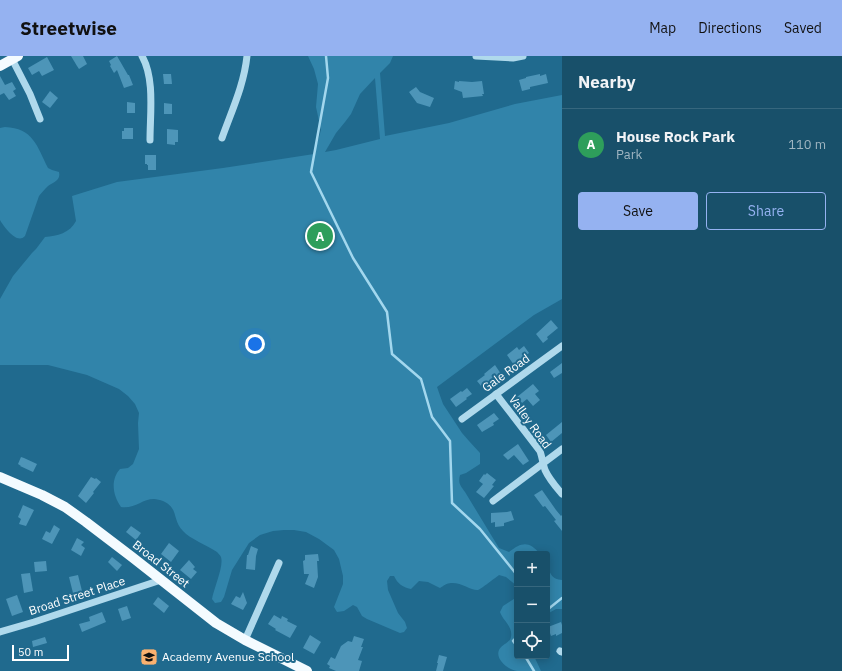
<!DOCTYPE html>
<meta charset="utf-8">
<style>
:root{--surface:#18506a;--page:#215770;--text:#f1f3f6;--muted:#9fb5c1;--line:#36677e;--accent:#95b2f1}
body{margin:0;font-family:"IBM Plex Sans",sans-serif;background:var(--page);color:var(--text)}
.controls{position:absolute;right:12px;bottom:12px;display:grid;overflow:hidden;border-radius:4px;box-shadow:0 2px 10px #0003}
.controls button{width:36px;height:36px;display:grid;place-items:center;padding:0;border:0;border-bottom:1px solid var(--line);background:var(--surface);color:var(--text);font:20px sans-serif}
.scale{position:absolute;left:12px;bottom:10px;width:57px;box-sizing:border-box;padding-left:4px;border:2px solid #fff;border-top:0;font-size:11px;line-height:14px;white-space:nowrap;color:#fff;-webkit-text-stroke:3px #206a8e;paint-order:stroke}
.you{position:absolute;left:255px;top:288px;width:14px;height:14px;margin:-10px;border:3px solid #fff;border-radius:50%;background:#1a73e8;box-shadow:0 0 0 6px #1a73e833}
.badge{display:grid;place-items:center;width:26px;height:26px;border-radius:50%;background:var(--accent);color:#fff;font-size:13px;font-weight:700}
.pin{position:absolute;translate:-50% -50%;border:2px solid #fff;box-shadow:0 1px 4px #0006}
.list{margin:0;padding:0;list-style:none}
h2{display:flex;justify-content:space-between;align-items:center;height:52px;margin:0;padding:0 16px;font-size:17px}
h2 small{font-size:13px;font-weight:400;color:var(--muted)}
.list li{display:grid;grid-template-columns:26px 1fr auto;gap:12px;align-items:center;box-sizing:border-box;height:72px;padding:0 16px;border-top:1px solid var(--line)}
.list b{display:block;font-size:15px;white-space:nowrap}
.list p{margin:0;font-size:13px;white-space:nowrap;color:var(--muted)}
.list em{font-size:13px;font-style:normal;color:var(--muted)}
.actions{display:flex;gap:8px;padding:12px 16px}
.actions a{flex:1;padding:9px 0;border:1px solid var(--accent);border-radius:4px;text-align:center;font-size:14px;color:var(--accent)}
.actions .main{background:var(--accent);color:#111}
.icon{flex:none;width:22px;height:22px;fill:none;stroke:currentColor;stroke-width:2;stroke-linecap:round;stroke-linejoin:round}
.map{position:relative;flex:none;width:562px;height:615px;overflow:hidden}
header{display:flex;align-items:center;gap:24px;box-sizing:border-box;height:56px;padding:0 20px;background:var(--accent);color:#111}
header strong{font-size:19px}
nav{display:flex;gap:22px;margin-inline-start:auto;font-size:14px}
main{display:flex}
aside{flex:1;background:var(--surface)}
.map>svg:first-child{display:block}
.green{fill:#3184aa;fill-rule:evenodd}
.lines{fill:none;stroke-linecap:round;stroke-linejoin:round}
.stream{stroke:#a2d7ee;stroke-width:2.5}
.building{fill:#4d95b8}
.minor{stroke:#afd9ec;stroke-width:7}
.major{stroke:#f4fbff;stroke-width:10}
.labels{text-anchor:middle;stroke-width:4;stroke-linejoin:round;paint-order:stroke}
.street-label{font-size:12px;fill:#fff;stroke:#206a8e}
.poi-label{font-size:12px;fill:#fff;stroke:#206a8e;text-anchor:start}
</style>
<header>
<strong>Streetwise</strong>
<nav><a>Map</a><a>Directions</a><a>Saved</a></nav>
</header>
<main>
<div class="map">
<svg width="562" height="615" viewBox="0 0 562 615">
<rect width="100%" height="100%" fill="#206a8e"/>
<g class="green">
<path d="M 308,0 L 393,0 L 390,7 L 380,17 L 385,80 L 449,67 L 515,48 L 562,39 L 562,243 L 534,259 L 437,331 L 443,348 L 462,377 L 469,385 L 480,397 L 480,408 L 466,417 L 460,419 C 458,427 460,429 465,436 L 499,492 L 509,496 C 522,486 529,485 540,498 L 517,498 L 517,530 L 506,521 L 499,519 C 495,522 481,533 478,534 C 472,535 461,526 451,527 C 447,527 443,530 440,532 L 428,526 L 419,525 L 411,533 C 402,531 398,528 394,520 L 390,520 L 387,525 L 388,534 L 398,557 L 405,566 L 407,572 L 404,576 L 400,577 L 367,563 L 362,560 L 357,551 L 353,549 L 344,555 L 337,556 L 334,551 L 343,528 L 343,520 L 339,503 L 334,494 L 319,483 L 306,476 L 294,474 L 284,474 L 273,475 L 260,479 L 249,487 L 232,514 L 224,541 L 221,546 L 215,547 L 212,543 C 214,532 224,510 221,501 C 220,499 218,497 217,496 C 207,489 190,483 183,475 C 172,464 179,452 163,445 C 160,444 157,443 154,443 C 142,443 135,453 121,451 C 113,440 110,424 120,413 L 128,412 L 133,408 L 139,393 L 138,367 L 139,357 L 135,348 L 128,340 L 119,333 L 87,319 L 48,309 L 0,309 L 0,243 L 13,220 L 32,197 L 36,193 L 45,181 C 57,180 70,177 76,165 L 72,140 L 117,126 L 223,112 L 314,98 L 321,74 L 316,51 L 318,28 L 314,13 ZM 375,22 L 380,83 L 336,94 L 325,96 L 336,77 L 345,66 L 351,58 L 360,38 Z"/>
<path d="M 5,71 C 33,72 37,90 48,112 L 52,114 L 59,116 C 61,124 54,126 48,130 C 45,133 42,136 39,140 L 25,180 C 17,189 4,171 0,164 L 0,72 Z"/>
<path d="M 547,510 C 551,519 552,523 562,524 L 562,553 L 556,553 L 547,558 Z"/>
<path d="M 517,541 L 517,600 L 534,600 L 541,615 C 534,615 524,615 517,615 C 508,614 495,603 499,594 C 502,588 510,587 511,581 C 513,570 503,565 500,556 L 503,550 Z"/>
</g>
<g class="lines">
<g class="stream">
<path d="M 326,0 L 328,22 L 311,116 L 353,202 L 387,256 L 392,298 L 421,323 L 432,361 L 450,385 L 452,447 L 480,473 L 517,519"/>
<path d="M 547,554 L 562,542"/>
<path d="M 517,581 L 513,585 L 517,590"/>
<path d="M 525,600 L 534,615"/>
</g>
</g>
<g class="building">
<path d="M 71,0 L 83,0 L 87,8 L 79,13 L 77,10 Z"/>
<path d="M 117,0 L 128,19 L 129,19 L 133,29 L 124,32 L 117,14 L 114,17 L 110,10 L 111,9 L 109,5 Z"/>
<path d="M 47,1 L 54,14 L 42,20 L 39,15 L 32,19 L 28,12 Z"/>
<path d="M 163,18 L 171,18 L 172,28 L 164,28 Z"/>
<path d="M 540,18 L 540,20 L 546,18 L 548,27 L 530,31 L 530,33 L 522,35 L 519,24 L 526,22 L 526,21 Z"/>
<path d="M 0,20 L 5,29 L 12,26 L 16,33 L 13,35 L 16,40 L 9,44 L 4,37 L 0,39 Z"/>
<path d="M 455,25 L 459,26 L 459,25 L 472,26 L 482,25 L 484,38 L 482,38 L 483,40 L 463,42 L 462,36 L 454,33 Z"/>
<path d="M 416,31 L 420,36 L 434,42 L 430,51 L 417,47 L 409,36 Z"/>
<path d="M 50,35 L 58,42 L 50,52 L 42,46 Z"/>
<path d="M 127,46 L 135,47 L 135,57 L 127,57 Z"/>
<path d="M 164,47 L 172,48 L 172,58 L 164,58 Z"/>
<path d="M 124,72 L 133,72 L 133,83 L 122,83 L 122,75 L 124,75 Z"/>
<path d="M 167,73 L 178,74 L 178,86 L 175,86 L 175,89 L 167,88 Z"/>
<path d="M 145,99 L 156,99 L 156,114 L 148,114 L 148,109 L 147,109 L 147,108 L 145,108 Z"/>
<path d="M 551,264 L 558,272 L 547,281 L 548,283 L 543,287 L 536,278 Z"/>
<path d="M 524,290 L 529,297 L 514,309 L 507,299 L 517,291 L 519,294 Z"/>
<path d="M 562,307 L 562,317 L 554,322 L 550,316 Z"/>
<path d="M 495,309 L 501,318 L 482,331 L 477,325 L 485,319 L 484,318 Z"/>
<path d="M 533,328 L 539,335 L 535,338 L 540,344 L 533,350 L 527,343 L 522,347 L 517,341 Z"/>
<path d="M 467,332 L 472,338 L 466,342 L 467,343 L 456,351 L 450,343 L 461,335 L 462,336 Z"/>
<path d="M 494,357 L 499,363 L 493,367 L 494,369 L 482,376 L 477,369 Z"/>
<path d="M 562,366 L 562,377 L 551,386 L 546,379 Z"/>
<path d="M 518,388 L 529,405 L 523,409 L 514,399 L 508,404 L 503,399 Z"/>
<path d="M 21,401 L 24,402 L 37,408 L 33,416 L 20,410 L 21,410 L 18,408 Z"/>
<path d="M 487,417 L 496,424 L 492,429 L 494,430 L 484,442 L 476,436 L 483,428 L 479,425 L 484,418 L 485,419 Z"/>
<path d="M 91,421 L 95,423 L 96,422 L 101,426 L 93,436 L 94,437 L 86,447 L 78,440 Z"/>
<path d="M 542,434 L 556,454 L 561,460 L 562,459 L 562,475 L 554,465 L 556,464 L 545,450 L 543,451 L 534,439 Z"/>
<path d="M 23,449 L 34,454 L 26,470 L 19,468 L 21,463 L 18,461 Z"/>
<path d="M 511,455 L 514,464 L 504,467 L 504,470 L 495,471 L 495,466 L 491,467 L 491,457 L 507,456 Z"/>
<path d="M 54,469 L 60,473 L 52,488 L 42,483 L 46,475 L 50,477 Z"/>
<path d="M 131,470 L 141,477 L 136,484 L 126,476 Z"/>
<path d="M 77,482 L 84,486 L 81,489 L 85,492 L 81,500 L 71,494 Z"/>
<path d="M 169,487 L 179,495 L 171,506 L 161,498 Z"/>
<path d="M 251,490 L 258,493 L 256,500 L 255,514 L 246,513 L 247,499 L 248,499 Z"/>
<path d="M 318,498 L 319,505 L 317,505 L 318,521 L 314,532 L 305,528 L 309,518 L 304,518 L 303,505 L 305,504 L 305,499 Z"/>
<path d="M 112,501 L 122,509 L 117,515 L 108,506 Z"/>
<path d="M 189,504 L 195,511 L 193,513 L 197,516 L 191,523 L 180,514 Z"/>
<path d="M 46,505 L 47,515 L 35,516 L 34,506 Z"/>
<path d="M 30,517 L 33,535 L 24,537 L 21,518 Z"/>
<path d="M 78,519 L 82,535 L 73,537 L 69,521 Z"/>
<path d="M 243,536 L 247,547 L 243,554 L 231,548 L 236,540 L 240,542 Z"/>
<path d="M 17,539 L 23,556 L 12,560 L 6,543 Z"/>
<path d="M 158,541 L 169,550 L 164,557 L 153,548 Z"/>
<path d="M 127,550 L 131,562 L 122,565 L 118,553 Z"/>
<path d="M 102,556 L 106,566 L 82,576 L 79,568 L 90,565 L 89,561 Z"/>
<path d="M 274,559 L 281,563 L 282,560 L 288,563 L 287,565 L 297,570 L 290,582 L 275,574 L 276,573 L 268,568 Z"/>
<path d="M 561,566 L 562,569 L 562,577 L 556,580 L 556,578 L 551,580 L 548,571 Z"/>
<path d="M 310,579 L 321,586 L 314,598 L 303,592 Z"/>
<path d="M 354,580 L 364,583 L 361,591 L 363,591 L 358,604 L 362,605 L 359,615 L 336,615 L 329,612 L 330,610 L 327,608 L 331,601 L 335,603 L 341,590 L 348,585 L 352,586 Z"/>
<path d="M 45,581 L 47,587 L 33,591 L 32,585 Z"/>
<path d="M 439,599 L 447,601 L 443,615 L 436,615 L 438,607 L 437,607 Z"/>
</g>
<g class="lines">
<g class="minor">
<path d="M 142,0 C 155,23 150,58 150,84"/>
<path d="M 476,0 L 513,2 L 523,0"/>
<path d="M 12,3 L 30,38 L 40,63"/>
<path d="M 222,82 C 232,54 244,29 247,0"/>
<path d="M 496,338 L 540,395 C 542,401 543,408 545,414 C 549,423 556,431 562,438"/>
<path d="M 462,363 L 562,290"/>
<path d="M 493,445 L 562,393"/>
<path d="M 0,576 L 34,566 L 161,524"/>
<path d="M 245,584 L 279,507"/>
<path d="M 560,595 L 562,596"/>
</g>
<g class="major">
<path d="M 0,10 L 18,0"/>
<path d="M 0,421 L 42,439 L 65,451 L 86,466 L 132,501 L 216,567 L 245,584 L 307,615"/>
</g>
</g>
<defs>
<g id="school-square" transform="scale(0.9)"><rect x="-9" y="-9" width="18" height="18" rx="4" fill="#fab16f" stroke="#206a8e"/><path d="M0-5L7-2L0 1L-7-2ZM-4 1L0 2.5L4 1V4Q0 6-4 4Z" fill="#111"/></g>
</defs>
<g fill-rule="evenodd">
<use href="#school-square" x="149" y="601"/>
</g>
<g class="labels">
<g class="street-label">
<text transform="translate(506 317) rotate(-36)" y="4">Gale Road</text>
<text transform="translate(530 366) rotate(54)" y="4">Valley Road</text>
<text transform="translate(161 508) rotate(38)" y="4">Broad Street</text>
<text transform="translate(77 540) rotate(-18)" y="4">Broad Street Place</text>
</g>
<g class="poi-label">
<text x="162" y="605">Academy Avenue School</text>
</g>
</g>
</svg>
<div class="controls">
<button>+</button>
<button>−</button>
<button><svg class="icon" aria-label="locate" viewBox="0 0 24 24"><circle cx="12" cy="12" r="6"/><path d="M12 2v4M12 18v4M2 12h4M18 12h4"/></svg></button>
</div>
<div class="scale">50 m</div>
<div class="you"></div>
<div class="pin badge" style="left:320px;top:180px;background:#2e9e5b">A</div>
</div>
<aside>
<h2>Nearby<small></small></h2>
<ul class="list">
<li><span class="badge" style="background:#2e9e5b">A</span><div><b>House Rock Park</b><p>Park</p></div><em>110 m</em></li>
</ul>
<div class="actions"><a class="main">Save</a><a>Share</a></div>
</aside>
</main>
